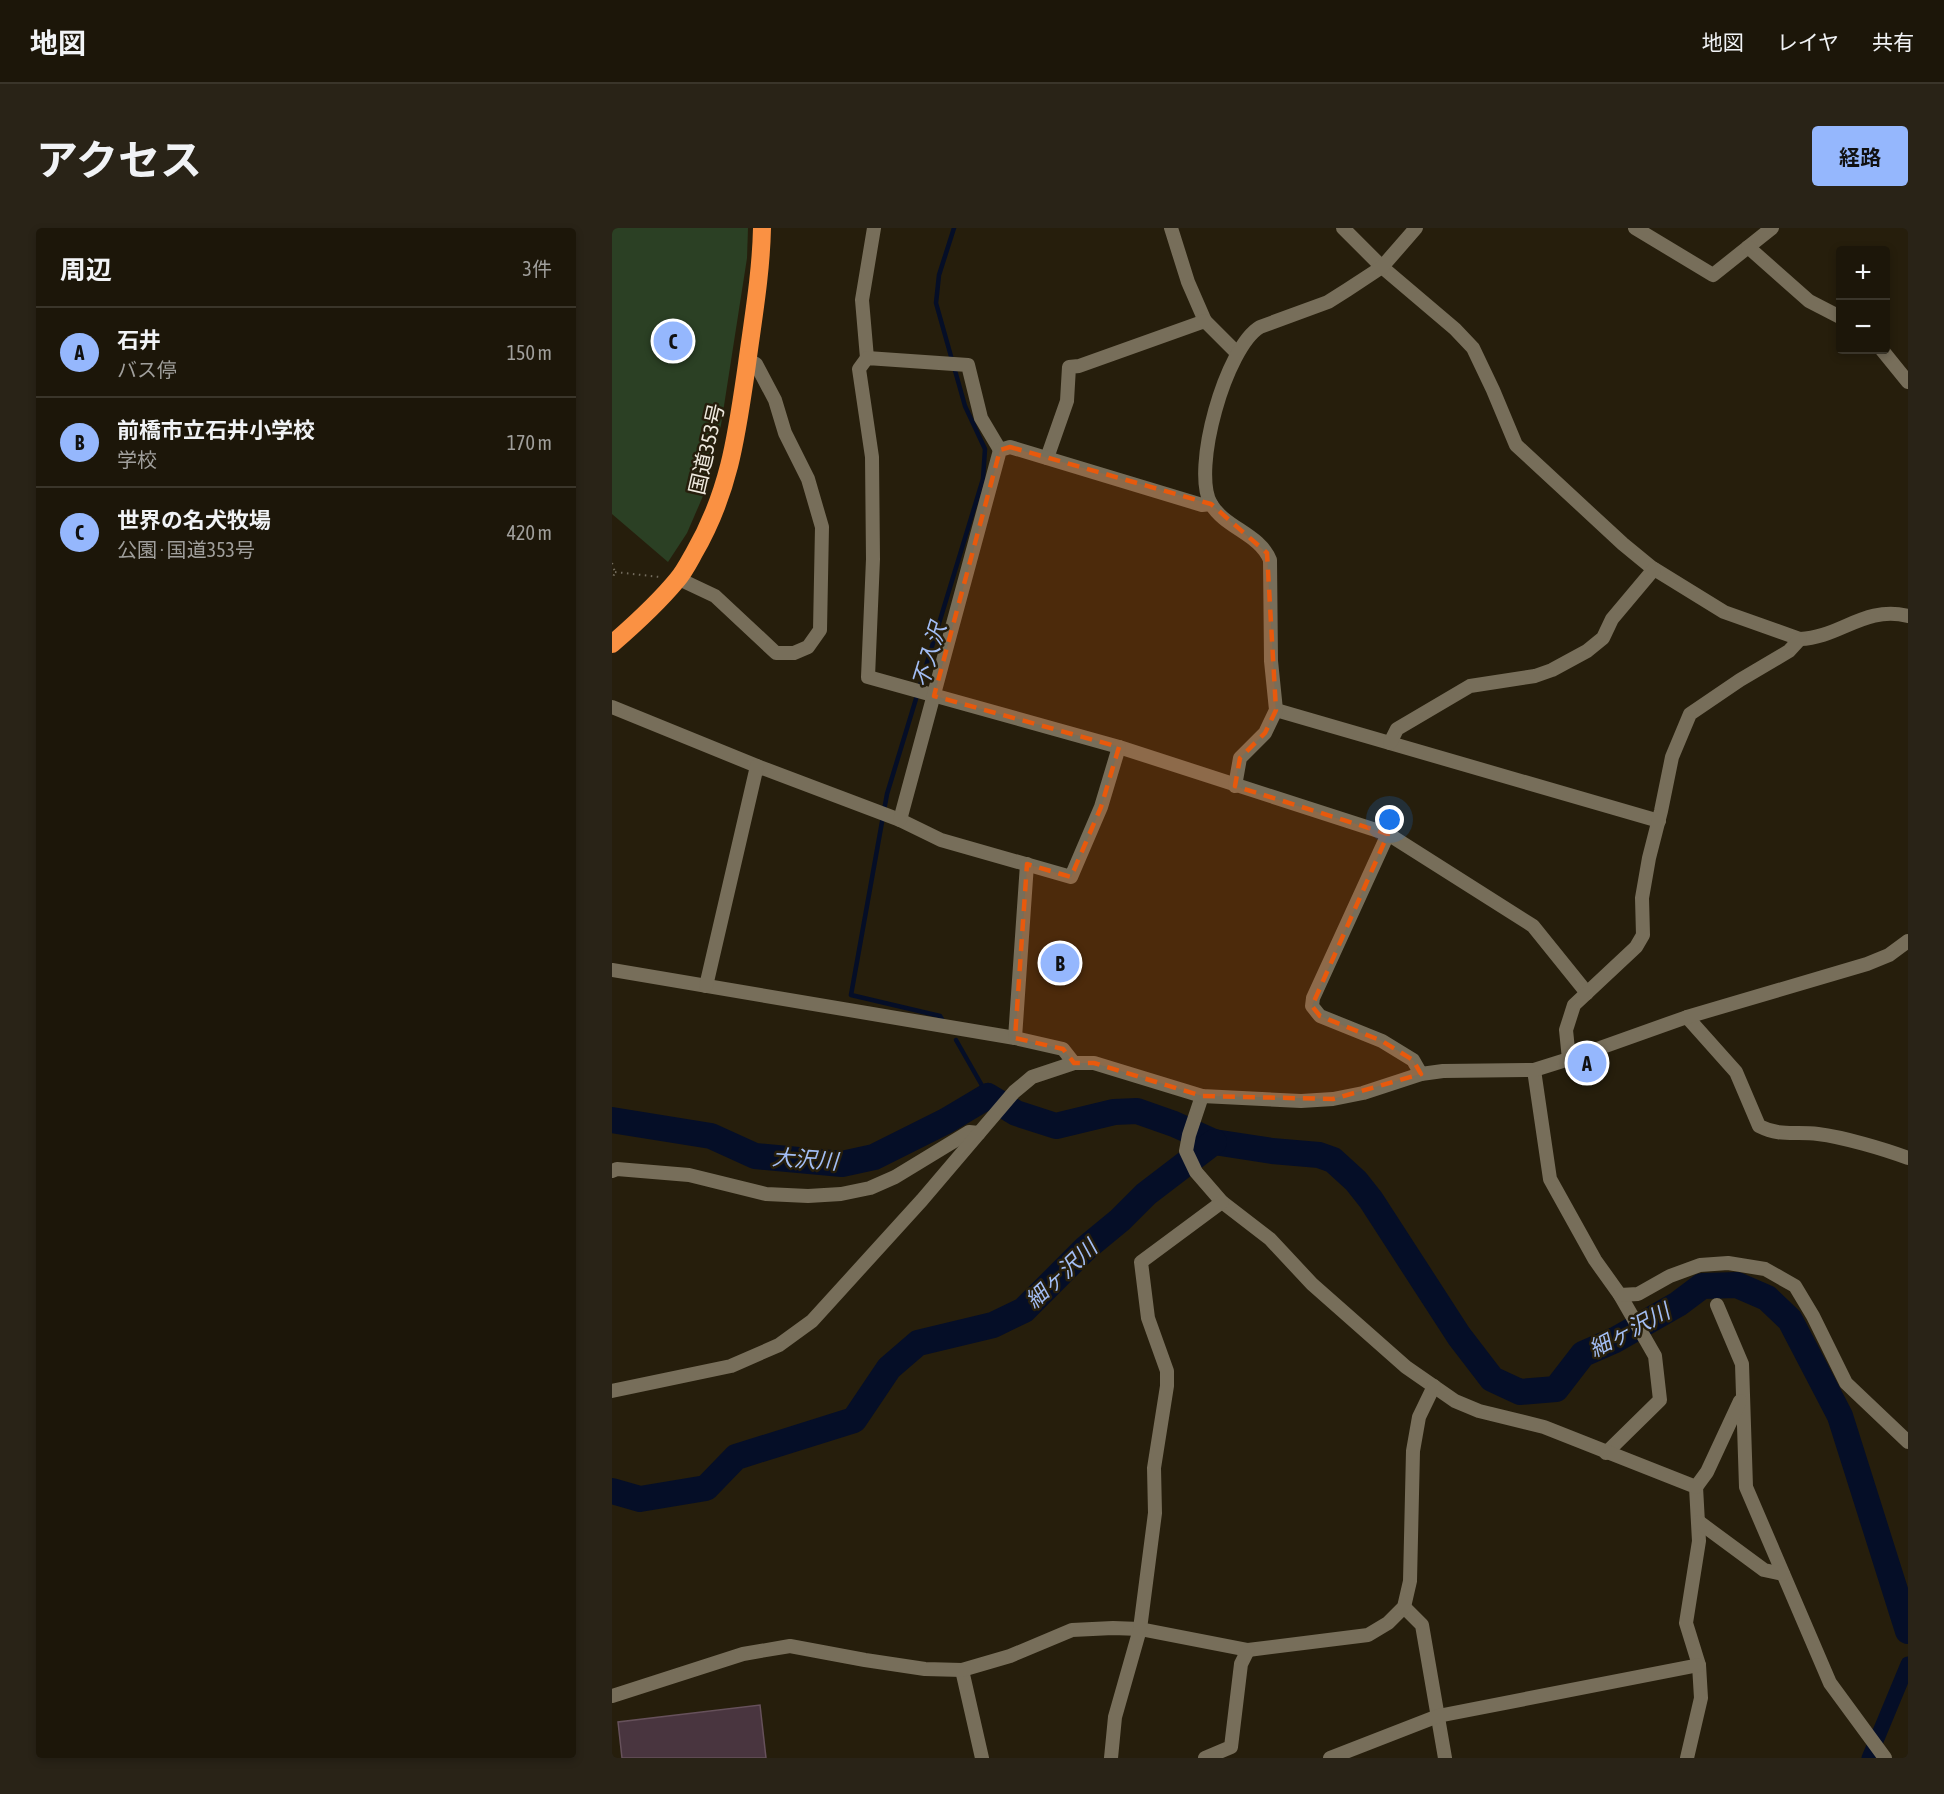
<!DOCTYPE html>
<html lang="ja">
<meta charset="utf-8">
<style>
:root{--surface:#1c1609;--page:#292317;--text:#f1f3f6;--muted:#a09f9c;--line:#3a352a;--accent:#95b7fd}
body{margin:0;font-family:"Asap Condensed","Noto Sans JP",sans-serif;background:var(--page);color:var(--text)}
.controls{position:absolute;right:18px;top:18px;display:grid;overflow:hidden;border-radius:6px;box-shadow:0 3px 9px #0003}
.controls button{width:54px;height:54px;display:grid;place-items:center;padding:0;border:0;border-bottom:2px solid var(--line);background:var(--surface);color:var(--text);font:30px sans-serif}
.you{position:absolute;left:778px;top:592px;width:21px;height:21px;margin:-15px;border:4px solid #fff;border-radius:50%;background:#1a73e8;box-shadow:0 0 0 9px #1a73e833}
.badge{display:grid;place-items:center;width:39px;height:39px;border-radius:50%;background:var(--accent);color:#111;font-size:20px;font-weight:700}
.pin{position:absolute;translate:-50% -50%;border:3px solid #fff;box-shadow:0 2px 6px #0006}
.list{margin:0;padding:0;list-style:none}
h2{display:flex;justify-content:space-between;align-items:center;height:78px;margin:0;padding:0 24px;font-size:26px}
h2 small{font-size:20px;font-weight:400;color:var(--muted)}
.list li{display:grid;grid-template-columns:39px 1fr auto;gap:18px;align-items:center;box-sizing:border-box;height:90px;padding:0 24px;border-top:2px solid var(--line)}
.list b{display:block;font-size:22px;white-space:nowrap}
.list p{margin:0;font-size:20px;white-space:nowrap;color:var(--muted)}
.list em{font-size:20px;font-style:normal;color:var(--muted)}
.map{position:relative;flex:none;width:1296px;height:1530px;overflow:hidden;border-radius:6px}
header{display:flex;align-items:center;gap:36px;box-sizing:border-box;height:84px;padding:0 30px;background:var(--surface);border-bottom:2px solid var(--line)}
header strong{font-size:28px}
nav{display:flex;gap:33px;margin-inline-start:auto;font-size:21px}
.intro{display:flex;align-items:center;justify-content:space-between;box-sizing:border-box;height:144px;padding:0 36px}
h1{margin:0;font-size:42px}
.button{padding:15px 27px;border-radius:6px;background:var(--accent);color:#111;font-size:21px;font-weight:700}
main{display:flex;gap:36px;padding:0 36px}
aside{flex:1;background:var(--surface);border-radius:6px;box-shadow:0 3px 9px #0003}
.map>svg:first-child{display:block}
.green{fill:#2b4024}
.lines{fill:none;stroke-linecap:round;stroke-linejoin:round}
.stream{stroke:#050e27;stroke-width:4.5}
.canal{stroke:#050e27;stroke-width:15}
.river{stroke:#050e27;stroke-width:26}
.building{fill:#49353f;stroke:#66515b;stroke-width:1.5}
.path{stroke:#736c5d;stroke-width:2;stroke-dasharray:1.5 4.5;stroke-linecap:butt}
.minor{stroke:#776e5a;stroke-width:14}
.highway{stroke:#fa9143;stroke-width:18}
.marked{fill:#e8590c;fill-opacity:0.2;stroke:#e8590c;stroke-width:4.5;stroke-dasharray:12 8;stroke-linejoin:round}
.labels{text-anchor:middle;stroke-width:5;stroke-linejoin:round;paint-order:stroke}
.street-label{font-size:21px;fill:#efeadf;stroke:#261e0c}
.water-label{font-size:22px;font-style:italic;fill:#a3bef5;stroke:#261e0c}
</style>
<header>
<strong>地図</strong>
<nav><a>地図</a><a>レイヤ</a><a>共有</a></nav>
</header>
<div class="intro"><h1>アクセス</h1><a class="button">経路</a></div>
<main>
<aside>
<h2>周辺<small>3件</small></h2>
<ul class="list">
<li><span class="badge">A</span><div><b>石井</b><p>バス停</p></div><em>150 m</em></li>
<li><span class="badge">B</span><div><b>前橋市立石井小学校</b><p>学校</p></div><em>170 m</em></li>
<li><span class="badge">C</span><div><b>世界の名犬牧場</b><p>公園 · 国道353号</p></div><em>420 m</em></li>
</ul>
</aside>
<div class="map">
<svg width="1296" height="1530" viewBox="0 0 1296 1530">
<rect width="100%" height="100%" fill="#261e0c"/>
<path class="green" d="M 0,0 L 136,0 L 135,30 L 109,197 L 91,268 L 75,305 L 56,334 L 0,286 Z"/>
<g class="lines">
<g class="stream">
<path d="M 331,793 L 328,788 L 239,767 L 275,566 L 371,251 L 373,221 L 353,178 L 324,75 L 327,47 L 342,0"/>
<path d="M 344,812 L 376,868"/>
</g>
<path class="canal" d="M 1257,1530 L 1296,1436"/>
<g class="river">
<path d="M 0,892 L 99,908 L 143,928 L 230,936 L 262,929 L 334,893 L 376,868 L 404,885 L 444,898 L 502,884 L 525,883 L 562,896 L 602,914 L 660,923 L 707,927 L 721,932 L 744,953 L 759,972 L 847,1108 L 880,1151 L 908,1164 L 944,1161 L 971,1126 L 1003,1112 L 1066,1076 L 1090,1058 L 1125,1057 L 1155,1070 L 1178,1092 L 1228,1188 L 1296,1403"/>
<path d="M 0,1263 L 28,1271 L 94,1260 L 124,1229 L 242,1192 L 277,1140 L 306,1115 L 381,1097 L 412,1082 L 474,1020 L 508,992 L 534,966 L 602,914"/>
</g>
</g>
<path class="building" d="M 148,1477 L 154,1530 L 10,1530 L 6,1494 Z"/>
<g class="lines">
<g class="path">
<path d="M 0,335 L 3,344 L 0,352"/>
<path d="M 3,344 L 48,349"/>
</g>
<g class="minor">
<path d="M 559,0 L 576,54 L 593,93"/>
<path d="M 731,0 L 770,39 L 843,101 L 861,120 L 881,162 L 904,217 L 1011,316 L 1039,339 L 1112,384 L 1188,411 C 1227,410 1253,377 1296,388"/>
<path d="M 1023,0 L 1101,47 L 1160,0"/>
<path d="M 1136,19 L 1197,73 L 1228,89"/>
<path d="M 1270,122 L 1296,154"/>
<path d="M 255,130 L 250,72 L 262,0"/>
<path d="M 388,222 L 369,190 L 356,137 L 255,130 L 247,141 L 260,229 L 261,331 L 256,449 L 507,519 L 776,606 L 921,698 L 975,765"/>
<path d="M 435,230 L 455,173 L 457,139 L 467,138 L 593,93 L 625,125"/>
<path d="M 67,351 L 103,368 L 164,425 L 182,425 L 196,419 L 208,402 L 210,299 L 196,251 L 173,205 L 163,172 L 144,136 L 135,131"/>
<path d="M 0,479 L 145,538 L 288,592 L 329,612 L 459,649 L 489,579 L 507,519"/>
<path d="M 664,482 L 1047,593"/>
<path d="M 778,515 L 785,501 L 858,458 L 923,448 L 940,442 L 975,423 L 991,410 L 1000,391 L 1042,341"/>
<path d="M 623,558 L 628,530 L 653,505 L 664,482 L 659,433 L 658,332 C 648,306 613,300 599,276 C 579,242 614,119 648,99 L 716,74 L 735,62 L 770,39 L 804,0"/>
<path d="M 288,592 L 388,222 L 398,219 L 590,277 L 599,276"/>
<path d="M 776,606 L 701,770 L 700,778 L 708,788 L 770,813 L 801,832 L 809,846"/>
<path d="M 0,742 L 403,810 L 451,821 L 462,835"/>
<path d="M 94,758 L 145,538"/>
<path d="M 1075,789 L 1124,844 L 1147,898 C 1169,909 1183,903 1206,906 C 1231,909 1272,921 1296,930"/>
<path d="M 403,810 L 415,636"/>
<path d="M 957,831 L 954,802 L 962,777 L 1024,719 L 1031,707 L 1030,670 L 1037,630 L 1049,583 L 1060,529 L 1078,486 L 1128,452 L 1177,423 L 1188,411"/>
<path d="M 922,842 L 938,951 L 983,1032 L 1008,1067 L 1043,1128 L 1048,1172 L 994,1225"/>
<path d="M 590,868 L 577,907 L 574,923 L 584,944 L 610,974 L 658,1011 L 700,1056 L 794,1139 L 843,1173 L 867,1183 L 932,1199 L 1084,1259 L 1087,1313 L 1074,1395 L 1087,1437 L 1089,1470 L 1075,1530"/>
<path d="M 0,943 L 5,941 L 77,947 L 154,966 L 196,968 L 229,966 L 258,960 L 283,949 L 357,904 L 367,905"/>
<path d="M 1008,1067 L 1026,1066 L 1058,1048 L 1088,1037 L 1116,1035 L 1153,1041 L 1183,1058 L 1201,1088 L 1234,1155 L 1296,1214"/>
<path d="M 1105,1077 L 1130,1136 L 1134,1259 L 1218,1455 L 1273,1530"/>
<path d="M 0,1163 L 119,1138 L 167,1117 L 200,1093 L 310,972 L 402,864 L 420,849 L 462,835 L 482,835 L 590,868 L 689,873 L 721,871 L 751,865 L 809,846 L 831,843 L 922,842 L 957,831 L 1075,789 L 1255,736 L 1277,727 L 1296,713"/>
<path d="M 1084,1259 L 1095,1244 L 1128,1173"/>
<path d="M 1087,1294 L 1152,1342 L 1171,1346"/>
<path d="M 792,1379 L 810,1397 L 833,1530"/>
<path d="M 350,1442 L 370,1530"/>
<path d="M 0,1468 L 131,1426 L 178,1418 L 253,1432 L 313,1441 L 350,1442 L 398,1428 L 460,1402 L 501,1400 L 528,1401 L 636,1422 L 756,1407 L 776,1395 L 792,1379 L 798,1353 L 801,1223 L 807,1189 L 822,1158"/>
<path d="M 499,1530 L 503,1489 L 528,1401 L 543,1285 L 542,1240 L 555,1158 L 555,1143 L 536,1090 L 529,1034 L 610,974"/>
<path d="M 593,1530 L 619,1519 L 629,1436 L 636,1422"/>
<path d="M 718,1530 L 826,1488 L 1087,1437"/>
</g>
<path class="highway" d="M 0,416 C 23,396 46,375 65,352 C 72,344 77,334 82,325 C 118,263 125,205 135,136 C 141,91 149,46 150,0"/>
</g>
<path class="marked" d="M 398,219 L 599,276 L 655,325 L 664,482 L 653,505 L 628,530 L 623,558 L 776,606 L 700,778 L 708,788 L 770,813 L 801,832 L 809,846 L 721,871 L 590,868 L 482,835 L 462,835 L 451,821 L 403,810 L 415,636 L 459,649 L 489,579 L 507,519 L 322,468 L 388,222 Z"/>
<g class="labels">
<g class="street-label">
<text transform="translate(95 221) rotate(-77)" y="7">国道353号</text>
</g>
<g class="water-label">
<text transform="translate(317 427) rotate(-73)" y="8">不入沢</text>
<text transform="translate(193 931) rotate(4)" y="8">大沢川</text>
<text transform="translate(449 1046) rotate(-43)" y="8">細ヶ沢川</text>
<text transform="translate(1017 1102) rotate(-28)" y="8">細ヶ沢川</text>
</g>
</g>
</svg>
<div class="controls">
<button>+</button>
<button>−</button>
</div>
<div class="you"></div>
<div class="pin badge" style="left:975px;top:835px">A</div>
<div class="pin badge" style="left:448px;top:735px">B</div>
<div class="pin badge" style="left:61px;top:113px">C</div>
</div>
</main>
